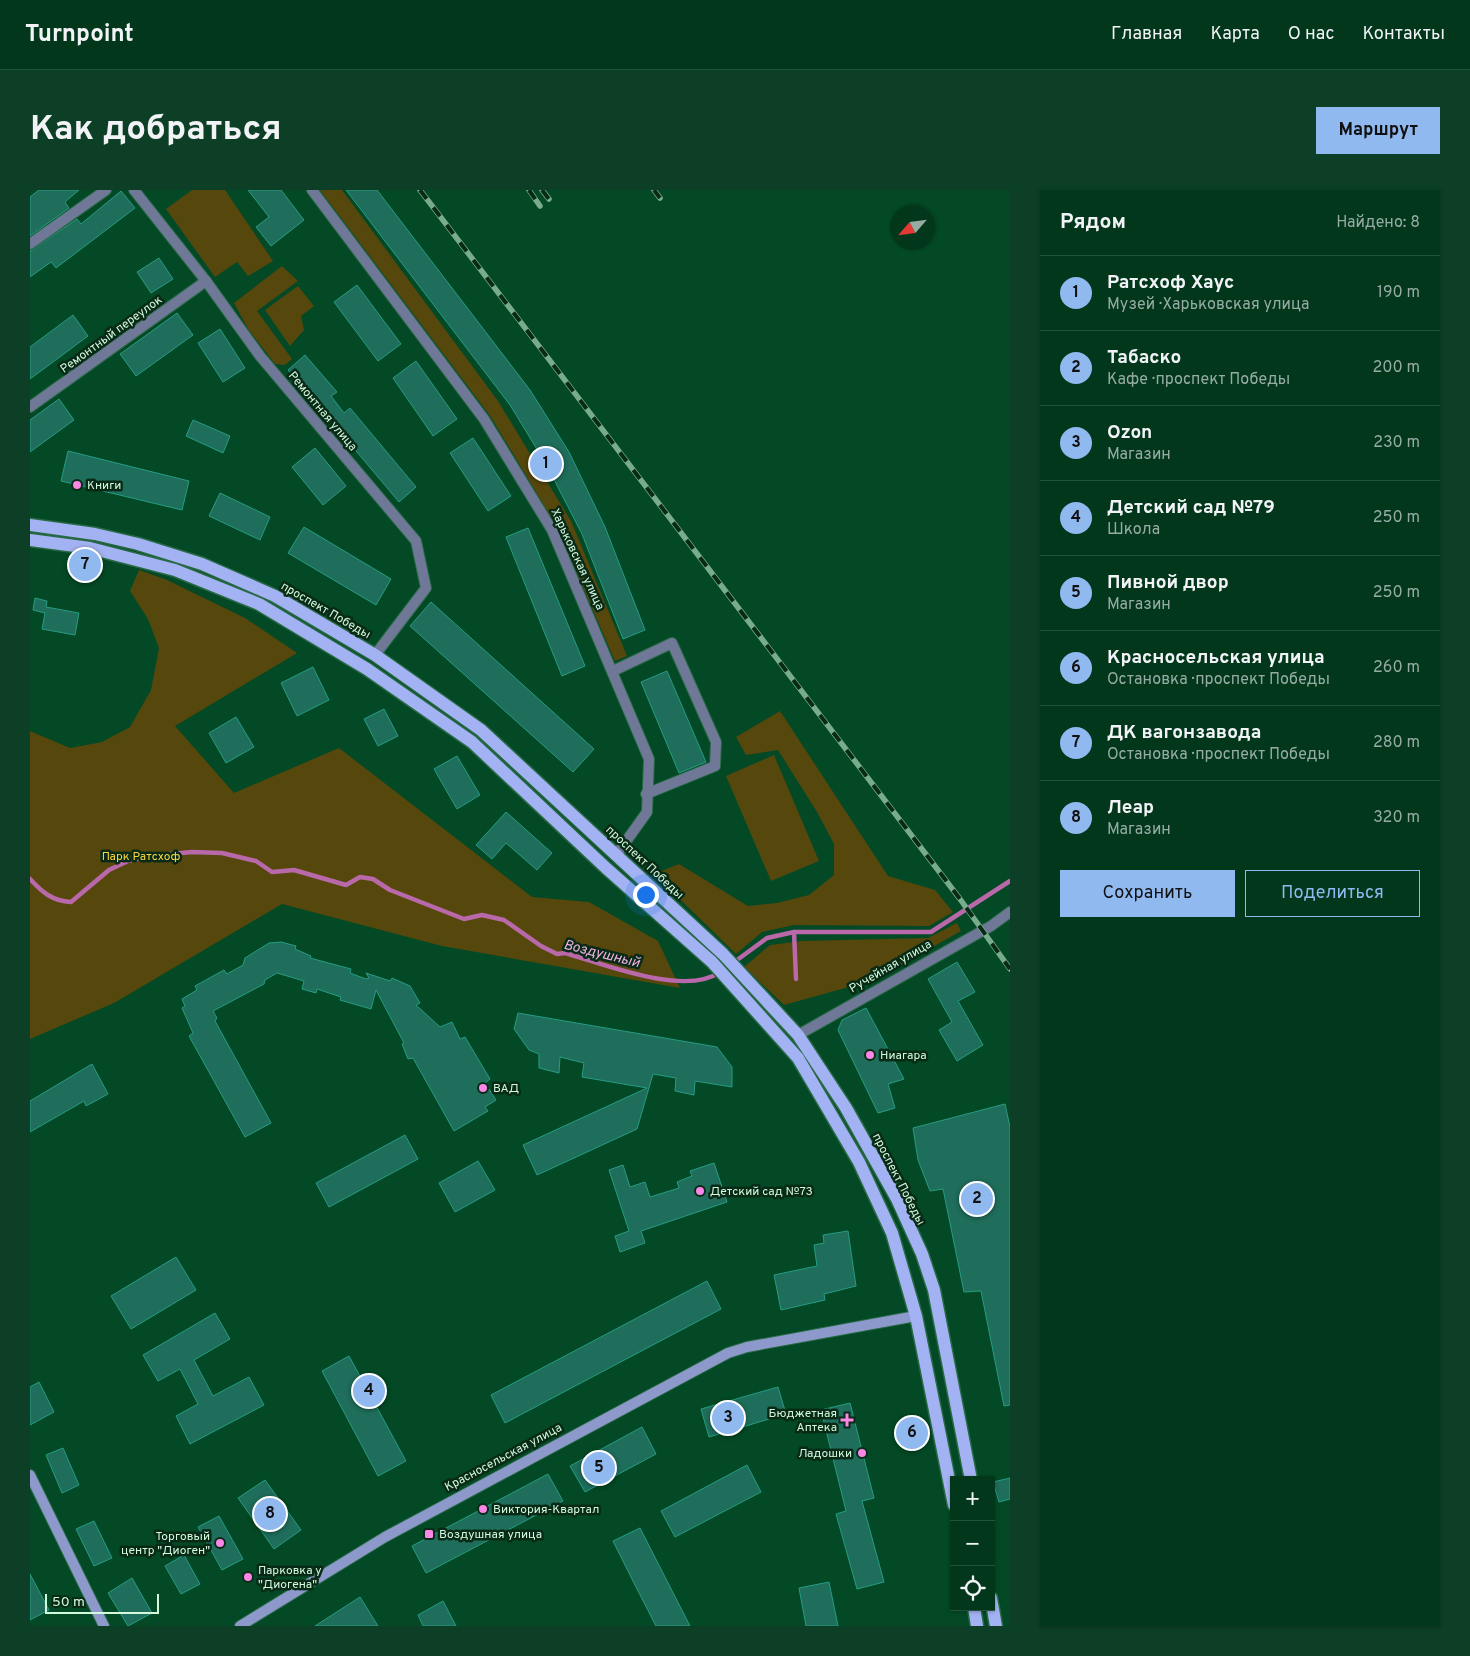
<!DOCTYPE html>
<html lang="ru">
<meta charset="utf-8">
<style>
:root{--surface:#02371c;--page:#0c3f25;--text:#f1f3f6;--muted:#96aca3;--line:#23513b;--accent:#90b9f0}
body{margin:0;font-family:Overpass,sans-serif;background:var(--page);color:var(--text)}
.controls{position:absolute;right:15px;bottom:15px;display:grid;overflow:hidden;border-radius:0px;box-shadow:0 1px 4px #0004}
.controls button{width:45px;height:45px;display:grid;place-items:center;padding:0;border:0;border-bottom:1px solid var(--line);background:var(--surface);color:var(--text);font:25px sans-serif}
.compass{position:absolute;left:860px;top:15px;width:45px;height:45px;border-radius:50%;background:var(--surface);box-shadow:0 1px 4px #0004;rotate:242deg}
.scale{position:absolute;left:15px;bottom:12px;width:114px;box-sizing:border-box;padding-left:5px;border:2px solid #d3f9dd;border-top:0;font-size:14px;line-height:18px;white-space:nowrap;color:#d3f9dd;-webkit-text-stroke:4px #082a16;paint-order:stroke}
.you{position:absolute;left:615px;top:704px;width:18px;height:18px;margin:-12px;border:4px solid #fff;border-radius:50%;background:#1a73e8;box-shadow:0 0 0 8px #1a73e833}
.badge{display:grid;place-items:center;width:32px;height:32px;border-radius:50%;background:var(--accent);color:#111;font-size:16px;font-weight:700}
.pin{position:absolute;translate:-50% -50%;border:2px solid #fff;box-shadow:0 1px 5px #0006}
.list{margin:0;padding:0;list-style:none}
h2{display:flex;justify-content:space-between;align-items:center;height:65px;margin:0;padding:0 20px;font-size:21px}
h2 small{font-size:16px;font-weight:400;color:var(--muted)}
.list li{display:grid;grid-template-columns:32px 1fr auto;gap:15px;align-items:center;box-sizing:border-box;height:75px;padding:0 20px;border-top:1px solid var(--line)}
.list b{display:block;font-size:19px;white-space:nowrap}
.list p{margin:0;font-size:16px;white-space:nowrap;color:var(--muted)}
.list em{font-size:16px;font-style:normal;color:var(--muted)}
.actions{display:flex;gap:10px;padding:15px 20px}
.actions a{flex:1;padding:11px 0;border:1px solid var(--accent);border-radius:0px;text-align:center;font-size:18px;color:var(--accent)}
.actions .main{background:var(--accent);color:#111}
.icon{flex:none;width:28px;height:28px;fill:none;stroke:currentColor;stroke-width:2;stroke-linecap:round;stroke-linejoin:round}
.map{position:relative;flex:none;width:980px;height:1436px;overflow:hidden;border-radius:0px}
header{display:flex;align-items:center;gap:30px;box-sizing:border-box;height:70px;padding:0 25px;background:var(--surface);border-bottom:1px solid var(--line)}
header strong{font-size:24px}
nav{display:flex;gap:28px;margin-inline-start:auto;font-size:18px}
.intro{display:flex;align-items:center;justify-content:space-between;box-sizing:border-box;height:120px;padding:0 30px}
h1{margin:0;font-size:35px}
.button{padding:12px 22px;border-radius:0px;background:var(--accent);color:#111;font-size:18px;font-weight:700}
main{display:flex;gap:30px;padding:0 30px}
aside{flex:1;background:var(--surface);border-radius:0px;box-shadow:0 1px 4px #0004}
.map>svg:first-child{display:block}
.green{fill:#56470d}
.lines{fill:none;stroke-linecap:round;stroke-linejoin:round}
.stream{stroke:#b968aa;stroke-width:4.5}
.building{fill:#1f6d5b;stroke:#259d83}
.street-casing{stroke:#286946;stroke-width:12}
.secondary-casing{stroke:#286946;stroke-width:12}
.primary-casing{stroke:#286946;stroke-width:15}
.street{stroke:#707897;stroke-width:10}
.secondary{stroke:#8d99ca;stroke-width:10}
.primary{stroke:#a3b2f2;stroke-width:12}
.rail-casing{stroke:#78ac8c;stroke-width:5.5}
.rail{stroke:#082a16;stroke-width:4;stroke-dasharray:11;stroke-linecap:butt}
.poi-dot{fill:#fa87e6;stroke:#082a16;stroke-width:2}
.labels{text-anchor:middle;stroke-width:5;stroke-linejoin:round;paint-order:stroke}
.street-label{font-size:12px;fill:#d3f9dd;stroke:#082a16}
.poi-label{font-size:12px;fill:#d3f9dd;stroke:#082a16;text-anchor:start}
.park-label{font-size:12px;fill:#fcd53e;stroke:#082a16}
.water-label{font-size:14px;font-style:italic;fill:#f3b4e6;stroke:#082a16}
</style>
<header>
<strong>Turnpoint</strong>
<nav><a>Главная</a><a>Карта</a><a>О нас</a><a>Контакты</a></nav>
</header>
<div class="intro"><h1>Как добраться</h1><a class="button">Маршрут</a></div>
<main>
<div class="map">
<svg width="980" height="1436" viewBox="0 0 980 1436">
<rect width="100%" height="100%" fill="#034925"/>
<g class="green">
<path d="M 162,0 L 195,0 L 243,71 L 218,86 L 207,72 L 185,87 L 136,19 Z"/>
<path d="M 290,0 L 312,0 L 468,211 L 541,331 L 597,466 L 585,471 L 527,337 L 461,227 Z"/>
<path d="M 252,76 L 268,91 L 227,121 L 262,169 L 255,175 L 245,174 L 218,139 L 204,113 Z"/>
<path d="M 268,96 L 284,116 L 271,126 L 274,140 L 260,156 L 235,120 Z"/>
<path d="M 109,380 L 137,390 L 215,428 L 267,463 L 145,536 L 204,603 L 309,558 L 502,707 L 559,712 L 628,751 L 650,798 L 412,756 L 252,714 L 84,813 L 0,849 L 0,541 L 40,558 L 72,552 L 100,537 L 121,500 L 129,458 L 118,429 L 100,401 Z"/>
<path d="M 750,521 L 858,686 L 905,700 L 923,722 L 899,736 L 764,735 L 732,742 L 706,764 L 624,684 L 649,674 L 718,716 L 747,713 L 779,705 L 804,685 L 804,654 L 787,622 L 748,560 L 716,565 L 706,547 Z"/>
<path d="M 744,565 L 789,671 L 741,691 L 696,586 Z"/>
<path d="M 927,733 L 931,741 L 844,790 L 754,815 L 714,777 L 740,755 L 772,751 L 898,748 Z"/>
</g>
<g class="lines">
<g class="stream">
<path d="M 0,689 C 12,702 22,711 41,712 L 79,680 L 98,671 L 119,666 L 162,662 L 192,663 L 226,671 L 242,682 L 264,680 L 316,695 L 330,687 L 343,689 L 360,700 L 434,729 L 452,725 L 474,730 L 511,756 L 527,764 L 535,763 C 574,774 655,807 690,782"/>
<path d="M 764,742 L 766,789"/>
<path d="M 703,773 L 737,748 L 764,742 L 901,742 L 980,691"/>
</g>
</g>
<g class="building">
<path d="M 9,0 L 49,0 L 35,12 L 39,18 L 0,46 L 0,7 Z"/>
<path d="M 218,0 L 251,0 L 274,30 L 241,56 L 226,37 L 239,27 Z"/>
<path d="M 316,0 L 347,0 L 500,200 L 539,262 L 575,337 L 615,440 L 593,449 L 552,344 L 516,274 L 480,215 Z"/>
<path d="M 91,1 L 105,18 L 26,78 L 21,72 L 0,87 L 0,61 L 47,29 L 51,34 Z"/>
<path d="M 129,68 L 143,89 L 121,103 L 107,82 Z"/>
<path d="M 327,95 L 371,154 L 348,171 L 304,112 Z"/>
<path d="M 147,123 L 163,145 L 106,186 L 90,164 Z"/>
<path d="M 43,125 L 58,146 L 0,189 L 0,157 Z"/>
<path d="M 190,139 L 215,178 L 193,192 L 168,153 Z"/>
<path d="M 275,165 L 307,202 L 301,206 L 314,223 L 320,218 L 386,297 L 369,312 L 258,180 Z"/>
<path d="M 386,171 L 427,229 L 403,246 L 363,188 Z"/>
<path d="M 29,209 L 44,230 L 0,262 L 0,230 Z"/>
<path d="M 163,230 L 200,246 L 193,263 L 156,246 Z"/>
<path d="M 443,248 L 481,306 L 458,321 L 420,263 Z"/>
<path d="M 285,258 L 316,296 L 293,315 L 262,277 Z"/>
<path d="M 38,261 L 159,291 L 152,320 L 31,291 Z"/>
<path d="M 190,303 L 240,327 L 230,350 L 179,326 Z"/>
<path d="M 274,337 L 361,389 L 346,415 L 258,363 Z"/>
<path d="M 498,338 L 555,476 L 532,486 L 476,347 Z"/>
<path d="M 5,408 L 17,411 L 16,417 L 49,423 L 45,445 L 12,439 L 15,423 L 3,420 Z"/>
<path d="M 401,412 L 564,559 L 543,582 L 380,436 Z"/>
<path d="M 283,477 L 299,510 L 267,526 L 251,493 Z"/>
<path d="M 637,481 L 676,572 L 649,583 L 611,492 Z"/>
<path d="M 354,519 L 368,546 L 348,556 L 334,529 Z"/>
<path d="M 206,527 L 224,557 L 196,573 L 179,543 Z"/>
<path d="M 427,566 L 450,605 L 427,619 L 404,579 Z"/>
<path d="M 476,622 L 522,663 L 507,680 L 476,653 L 462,669 L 446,655 Z"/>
<path d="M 251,752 L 266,756 L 265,759 L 281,766 L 280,768 L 321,779 L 320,783 L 336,789 L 339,788 L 336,783 L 360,791 L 362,788 L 380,796 L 390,813 L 386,815 L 410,837 L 422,832 L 430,849 L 435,847 L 460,889 L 455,893 L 466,910 L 455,917 L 458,921 L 424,941 L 383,868 L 378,869 L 372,854 L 374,853 L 346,800 L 341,819 L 310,810 L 311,807 L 287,799 L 286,803 L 272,799 L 274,791 L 247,783 L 235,790 L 234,794 L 183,821 L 187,828 L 185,831 L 241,933 L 215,947 L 159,846 L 163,843 L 152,818 L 155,816 L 152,809 L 167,800 L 165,796 L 194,780 L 197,784 L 213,775 L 215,768 L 239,753 Z"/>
<path d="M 927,772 L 945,802 L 928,811 L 953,855 L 927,871 L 909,840 L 922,832 L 898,789 Z"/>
<path d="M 836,818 L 874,889 L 858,894 L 865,918 L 848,923 L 808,840 L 812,830 Z"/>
<path d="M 488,823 L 687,857 L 702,877 L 702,897 L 665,891 L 664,905 L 645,901 L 646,888 L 623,884 L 607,939 L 507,985 L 493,955 L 617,898 L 552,887 L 554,873 L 530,867 L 529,883 L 509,878 L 509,864 L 499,860 L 484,839 Z"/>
<path d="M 62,874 L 78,904 L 56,916 L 54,911 L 0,942 L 0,911 Z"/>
<path d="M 975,914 L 980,937 L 980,1215 L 974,1216 L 951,1101 L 934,1102 L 913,999 L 900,1001 L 888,970 L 883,938 Z"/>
<path d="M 375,945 L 388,969 L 299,1017 L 286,993 Z"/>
<path d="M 448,971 L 465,1000 L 425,1022 L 409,993 Z"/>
<path d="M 684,973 L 697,1012 L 611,1041 L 615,1053 L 590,1062 L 585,1046 L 599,1041 L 579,980 L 593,975 L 600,997 L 615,992 L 620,1007 L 649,998 L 647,992 L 662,986 L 660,981 Z"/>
<path d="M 818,1041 L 826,1096 L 794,1104 L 795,1110 L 751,1120 L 744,1085 L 787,1076 L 784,1055 L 794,1053 L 793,1045 Z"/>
<path d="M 146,1067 L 166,1100 L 101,1139 L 81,1106 Z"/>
<path d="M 677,1091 L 691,1119 L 475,1233 L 461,1205 Z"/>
<path d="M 185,1123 L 200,1149 L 164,1170 L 183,1206 L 219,1187 L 234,1215 L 160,1254 L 146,1226 L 168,1214 L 150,1179 L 128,1191 L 113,1165 Z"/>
<path d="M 319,1166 L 376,1271 L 348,1286 L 292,1181 Z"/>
<path d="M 9,1192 L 24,1222 L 0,1235 L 0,1197 Z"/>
<path d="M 748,1197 L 756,1224 L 679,1247 L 671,1219 Z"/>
<path d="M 820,1213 L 844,1308 L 832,1311 L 854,1392 L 827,1399 L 806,1324 L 816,1321 L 791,1220 Z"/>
<path d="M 612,1237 L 626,1264 L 555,1302 L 540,1276 Z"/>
<path d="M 33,1258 L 49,1295 L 32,1303 L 16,1265 Z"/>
<path d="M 717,1275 L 731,1302 L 645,1347 L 631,1321 Z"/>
<path d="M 518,1284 L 533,1311 L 396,1383 L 382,1356 Z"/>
<path d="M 980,1288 L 980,1309 L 969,1312 L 963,1292 Z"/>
<path d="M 235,1290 L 271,1340 L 244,1359 L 208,1308 Z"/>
<path d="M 189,1326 L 213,1369 L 192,1380 L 168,1337 Z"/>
<path d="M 64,1331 L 82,1368 L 64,1376 L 46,1339 Z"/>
<path d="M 610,1338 L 660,1436 L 626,1436 L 607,1399 L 583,1351 Z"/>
<path d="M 154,1365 L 170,1394 L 151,1404 L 135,1376 Z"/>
<path d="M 0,1384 L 19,1420 L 0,1430 Z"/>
<path d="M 102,1388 L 122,1423 L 98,1436 L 78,1403 Z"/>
<path d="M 799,1392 L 808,1436 L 776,1436 L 769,1398 Z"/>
<path d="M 330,1407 L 348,1436 L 285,1436 Z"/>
<path d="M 413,1411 L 426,1436 L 393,1436 L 388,1425 Z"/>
</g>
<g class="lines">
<g class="street-casing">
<g id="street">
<path d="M 104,0 L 176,91 L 230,166 L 386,351 L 396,398 L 345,465"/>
<path d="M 282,0 L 454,229 L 522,340 L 619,569 L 617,622 L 587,664"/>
<path d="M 0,54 L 76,0"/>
<path d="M 0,217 L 176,91"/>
<path d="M 583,481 L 642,453 L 686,552 L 685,576 L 616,604"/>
<path d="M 768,845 L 961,736 L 980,722"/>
</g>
</g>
<g class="secondary-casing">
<g id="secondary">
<path d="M 0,1285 L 74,1436"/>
<path d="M 210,1436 L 355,1347 L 698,1163 L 717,1157 L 886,1126"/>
</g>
</g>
<g class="primary-casing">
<g id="primary">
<path d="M 0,335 L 65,344 L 108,354 L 172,374 L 245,406 L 345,465 L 451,540 L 693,764 L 768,845 L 816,918 L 867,1009 L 892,1064 L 904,1100 L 941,1290"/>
<path d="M 0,350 L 60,358 L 145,380 L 229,414 L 337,479 L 442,552 L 576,678 L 682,772 L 768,868 L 829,972 L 862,1043 L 886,1126 L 924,1315"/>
<path d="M 961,1408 L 966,1436"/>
<path d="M 944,1417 L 947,1436"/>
</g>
</g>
<use href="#street" class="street"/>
<use href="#secondary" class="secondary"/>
<use href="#primary" class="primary"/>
<g class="rail-casing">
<g id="rail">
<path d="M 390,0 L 930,709 L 980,779"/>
<path d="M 499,0 L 510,16"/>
<path d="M 512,0 L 519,9"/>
<path d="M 624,0 L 630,8"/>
</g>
</g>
<use href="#rail" class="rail"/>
</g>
<g class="poi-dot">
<circle cx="47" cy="295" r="5"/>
<circle cx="840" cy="865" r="5"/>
<circle cx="453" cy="898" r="5"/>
<circle cx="670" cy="1001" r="5"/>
<path d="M814.5 1222.5h5v5h5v5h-5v5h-5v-5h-5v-5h5z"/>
<circle cx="832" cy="1263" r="5"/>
<circle cx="453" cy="1319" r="5"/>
<rect x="394" y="1339" width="10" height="10" rx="2.5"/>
<circle cx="190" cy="1353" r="5"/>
<circle cx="218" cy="1387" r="5"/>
</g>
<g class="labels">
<g class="street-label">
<text transform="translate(81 144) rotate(-36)" y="4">Ремонтный переулок</text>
<text transform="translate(293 221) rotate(50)" y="4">Ремонтная улица</text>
<text transform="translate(548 369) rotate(65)" y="4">Харьковская улица</text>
<text transform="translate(296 420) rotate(30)" y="4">проспект Победы</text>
<text transform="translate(615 672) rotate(43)" y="4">проспект Победы</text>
<text transform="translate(860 776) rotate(-30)" y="4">Ручейная улица</text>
<text transform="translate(869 989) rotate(63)" y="4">проспект Победы</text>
<text transform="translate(473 1267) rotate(-28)" y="4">Красносельская улица</text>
</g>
<g class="poi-label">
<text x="57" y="299">Книги</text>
<text x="850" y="869">Ниагара</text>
<text x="463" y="902">ВАД</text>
<text x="680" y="1005">Детский сад №73</text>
<text x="807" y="1227" text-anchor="end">Бюджетная<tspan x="807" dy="14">Аптека</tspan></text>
<text x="822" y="1267" text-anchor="end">Ладошки</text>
<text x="463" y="1323">Виктория-Квартал</text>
<text x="409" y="1348">Воздушная улица</text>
<text x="180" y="1350" text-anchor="end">Торговый<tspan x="180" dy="14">центр "Диоген"</tspan></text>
<text x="228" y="1384">Парковка у<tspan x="228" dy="14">"Диогена"</tspan></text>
</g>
<g class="park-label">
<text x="111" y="670">Парк Ратсхоф</text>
</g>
<g class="water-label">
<text transform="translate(572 763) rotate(14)" y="5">Воздушный</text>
</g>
</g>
</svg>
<div class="controls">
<button>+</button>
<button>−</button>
<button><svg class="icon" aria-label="locate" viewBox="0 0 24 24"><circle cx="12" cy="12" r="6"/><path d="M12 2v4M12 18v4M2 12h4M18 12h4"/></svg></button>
</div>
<svg class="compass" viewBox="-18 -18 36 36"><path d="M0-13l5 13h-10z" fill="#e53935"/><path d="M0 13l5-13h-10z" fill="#96aca3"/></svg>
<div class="scale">50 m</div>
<div class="you"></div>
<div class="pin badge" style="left:516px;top:274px">1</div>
<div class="pin badge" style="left:947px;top:1009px">2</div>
<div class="pin badge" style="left:698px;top:1228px">3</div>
<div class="pin badge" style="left:339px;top:1201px">4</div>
<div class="pin badge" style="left:569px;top:1278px">5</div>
<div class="pin badge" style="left:882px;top:1243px">6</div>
<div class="pin badge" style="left:55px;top:375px">7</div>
<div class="pin badge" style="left:240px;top:1324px">8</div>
</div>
<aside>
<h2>Рядом<small>Найдено: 8</small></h2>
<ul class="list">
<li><span class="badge">1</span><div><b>Ратсхоф Хаус</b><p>Музей · Харьковская улица</p></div><em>190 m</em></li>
<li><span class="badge">2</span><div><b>Табаско</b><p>Кафе · проспект Победы</p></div><em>200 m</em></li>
<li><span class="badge">3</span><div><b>Ozon</b><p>Магазин</p></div><em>230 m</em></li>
<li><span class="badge">4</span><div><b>Детский сад №79</b><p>Школа</p></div><em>250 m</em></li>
<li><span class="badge">5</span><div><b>Пивной двор</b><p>Магазин</p></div><em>250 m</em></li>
<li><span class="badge">6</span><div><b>Красносельская улица</b><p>Остановка · проспект Победы</p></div><em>260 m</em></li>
<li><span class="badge">7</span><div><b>ДК вагонзавода</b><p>Остановка · проспект Победы</p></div><em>280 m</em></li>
<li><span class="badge">8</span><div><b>Леар</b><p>Магазин</p></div><em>320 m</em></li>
</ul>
<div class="actions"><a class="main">Сохранить</a><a>Поделиться</a></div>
</aside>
</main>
